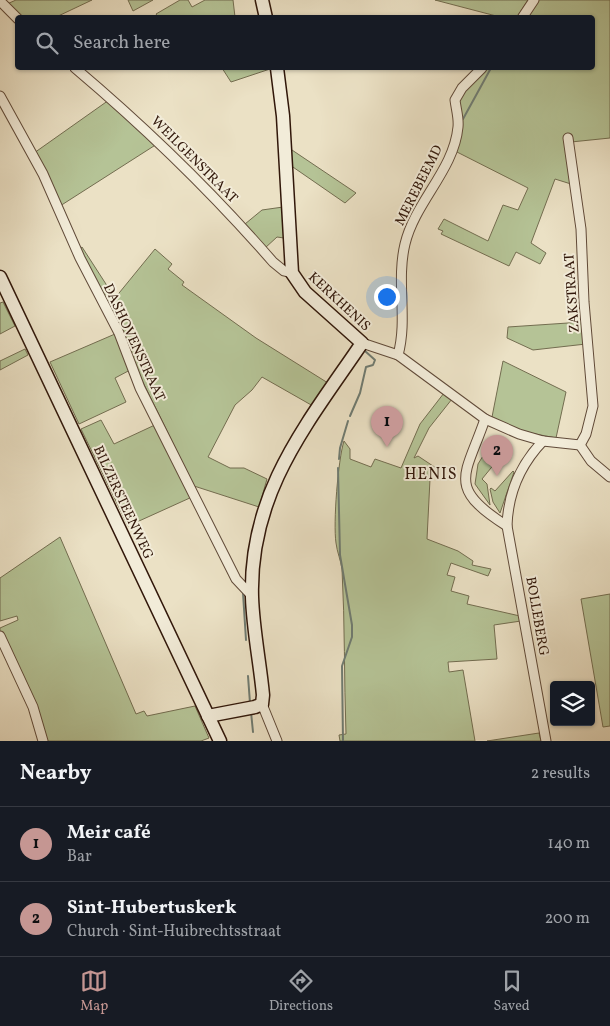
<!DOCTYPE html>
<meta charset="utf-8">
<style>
:root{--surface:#171b24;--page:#20242c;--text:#f1f3f6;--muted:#9ea1a6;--line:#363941;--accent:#c59692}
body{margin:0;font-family:Vollkorn,serif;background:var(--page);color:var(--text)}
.controls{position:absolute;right:15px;bottom:15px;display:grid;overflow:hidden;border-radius:5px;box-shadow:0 1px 4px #0004}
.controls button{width:45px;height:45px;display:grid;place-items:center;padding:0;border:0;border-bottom:1px solid var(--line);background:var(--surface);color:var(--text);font:25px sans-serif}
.you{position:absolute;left:386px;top:296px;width:18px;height:18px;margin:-12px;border:4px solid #fff;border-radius:50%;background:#1a73e8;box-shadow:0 0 0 8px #1a73e833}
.badge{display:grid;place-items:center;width:32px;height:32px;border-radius:50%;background:var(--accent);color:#111;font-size:16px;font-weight:700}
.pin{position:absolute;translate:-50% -41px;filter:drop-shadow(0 1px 2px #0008)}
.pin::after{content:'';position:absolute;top:26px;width:18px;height:15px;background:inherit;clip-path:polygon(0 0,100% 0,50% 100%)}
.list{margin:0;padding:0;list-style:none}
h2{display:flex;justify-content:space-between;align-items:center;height:65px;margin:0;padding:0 20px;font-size:21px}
h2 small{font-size:16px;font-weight:400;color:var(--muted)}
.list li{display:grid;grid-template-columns:32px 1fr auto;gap:15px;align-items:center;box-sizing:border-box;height:75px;padding:0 20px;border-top:1px solid var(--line)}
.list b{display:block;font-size:19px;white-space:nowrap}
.list p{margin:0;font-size:16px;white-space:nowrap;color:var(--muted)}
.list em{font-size:16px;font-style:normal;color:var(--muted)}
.icon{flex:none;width:28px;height:28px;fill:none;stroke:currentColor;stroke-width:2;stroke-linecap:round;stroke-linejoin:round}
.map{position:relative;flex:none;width:610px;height:741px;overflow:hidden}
.search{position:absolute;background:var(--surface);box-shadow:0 1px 4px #0004;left:15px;right:15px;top:15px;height:55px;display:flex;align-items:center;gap:12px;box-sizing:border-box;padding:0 18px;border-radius:5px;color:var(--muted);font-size:19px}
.sheet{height:215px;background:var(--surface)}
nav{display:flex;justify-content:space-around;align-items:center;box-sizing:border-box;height:70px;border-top:1px solid var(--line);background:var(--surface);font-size:14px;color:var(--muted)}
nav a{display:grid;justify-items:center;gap:2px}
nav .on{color:var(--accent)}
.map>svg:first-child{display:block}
.green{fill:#b5c396;stroke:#736d50}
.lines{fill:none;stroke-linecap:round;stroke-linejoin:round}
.stream{stroke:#6f7b71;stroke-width:2}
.street-casing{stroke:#604a39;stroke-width:11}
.secondary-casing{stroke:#31170a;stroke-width:15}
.street{stroke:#f2ecd9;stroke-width:9}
.secondary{stroke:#f2ecd9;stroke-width:12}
.labels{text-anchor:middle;stroke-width:4;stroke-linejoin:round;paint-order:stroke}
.street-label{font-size:14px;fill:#31170a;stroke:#f2ecd9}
.quarter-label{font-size:16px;letter-spacing:1px;fill:#31170a;stroke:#f2ecd9}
</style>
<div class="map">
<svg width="610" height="741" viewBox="0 0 610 741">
<rect width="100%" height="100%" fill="#ebe1c5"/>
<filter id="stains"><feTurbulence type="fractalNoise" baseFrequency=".004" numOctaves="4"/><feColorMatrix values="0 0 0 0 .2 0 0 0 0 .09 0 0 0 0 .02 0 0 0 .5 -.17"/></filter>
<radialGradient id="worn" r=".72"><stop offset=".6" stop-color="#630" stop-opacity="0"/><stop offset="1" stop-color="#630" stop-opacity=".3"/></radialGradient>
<g class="green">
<path d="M 16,0 L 92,0 L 54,18 L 21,17 L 7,4 Z"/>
<path d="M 128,0 L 153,0 L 133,11 Z"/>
<path d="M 180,0 L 188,0 L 192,7 L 205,0 L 233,0 L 235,17 L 159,18 L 156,14 Z"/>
<path d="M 435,0 L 528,0 L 517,17 L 500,17 Z"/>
<path d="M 538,0 L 610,0 L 610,138 L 571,142 L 571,184 L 555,179 L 531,243 L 546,253 L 540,264 L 516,252 L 509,266 L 441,234 L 443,231 L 438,229 L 444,219 L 488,241 L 503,205 L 518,210 L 528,188 L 455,151 L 460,97 L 485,68 L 592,68 L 592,18 L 526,17 Z"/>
<path d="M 222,68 L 273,68 L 231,82 Z"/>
<path d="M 109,100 L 157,144 L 60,206 L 34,153 Z"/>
<path d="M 289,148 L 356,193 L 345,203 L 290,165 Z"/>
<path d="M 283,207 L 284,238 L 277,237 L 265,248 L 245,224 L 262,210 Z"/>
<path d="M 82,247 L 115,298 L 155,249 L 172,264 L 168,269 L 184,282 L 182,285 L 256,338 L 328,383 L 313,406 L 262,377 L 252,390 L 235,405 L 208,457 L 230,468 L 244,468 L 267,479 L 259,507 L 194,486 L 78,250 Z"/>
<path d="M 3,302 L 15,326 L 0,334 L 0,303 Z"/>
<path d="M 583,322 L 586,344 L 533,350 L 507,338 L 508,327 Z"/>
<path d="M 115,334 L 132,369 L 115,378 L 126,402 L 79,424 L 50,362 Z"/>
<path d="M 25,349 L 28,355 L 0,370 L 0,361 Z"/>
<path d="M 503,361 L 566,392 L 556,438 L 520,431 L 492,417 Z"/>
<path d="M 444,393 L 452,399 L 429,428 L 414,458 L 418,456 L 436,468 L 430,479 L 427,539 L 458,551 L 473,561 L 472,565 L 491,569 L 488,576 L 451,563 L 447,575 L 455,577 L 451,591 L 469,596 L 467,604 L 520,616 L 521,621 L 494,625 L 497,659 L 448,662 L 449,672 L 463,670 L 475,741 L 340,741 L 339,735 L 346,734 C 344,679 345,624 342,569 C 341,561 337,552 336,543 C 333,523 338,460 344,441 L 350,449 L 350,459 L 371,467 L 375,459 L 401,468 L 420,424 Z"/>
<path d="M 101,420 L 114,444 L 157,424 L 192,497 L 128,526 L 81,429 Z"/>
<path d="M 491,443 L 500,457 L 482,479 L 487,484 L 490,505 L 475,484 L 478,464 Z"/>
<path d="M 513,471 L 514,472 L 500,513 L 493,502 L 490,489 L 491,488 L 495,491 Z"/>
<path d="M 60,537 L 136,714 L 144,711 L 147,716 L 195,706 L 209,738 L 201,741 L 45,741 L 0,633 L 0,628 L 18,620 L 17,616 L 0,621 L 0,578 Z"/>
<path d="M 610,594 L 610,726 L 603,727 L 581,599 Z"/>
<path d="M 539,733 L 541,741 L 487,741 Z"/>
</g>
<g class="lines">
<g class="stream">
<path d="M 463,119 L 491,68"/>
<path d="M 350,416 L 360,393 L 366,367 L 373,365 L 375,360 L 365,351"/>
<path d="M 339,459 L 340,448 L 348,421"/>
<path d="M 338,468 L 340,555 L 352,625 L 352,637 L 342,666 L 343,741"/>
<path d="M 243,593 L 246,640"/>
<path d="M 248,676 L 250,703"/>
<path d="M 251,712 L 253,732"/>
</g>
<g class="street-casing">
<g id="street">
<path d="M 0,1 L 18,19"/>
<path d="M 522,18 L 534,0"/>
<path d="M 75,68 C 146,128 212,192 273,262 L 284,271 L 292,273"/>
<path d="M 0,96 L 43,174 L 80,258 L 119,333 L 140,388 L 236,579 L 252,596"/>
<path d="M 568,138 L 581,229 L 584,302 L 593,406 L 586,434 L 580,445"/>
<path d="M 362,343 L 398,355 L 485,419 L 519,434 L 543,441 L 580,445"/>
<path d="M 398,355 C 408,319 396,281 405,244 C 415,202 454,170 458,127 C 459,118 456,109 455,100 L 462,88 L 482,68"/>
<path d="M 485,419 C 466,475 445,487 507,526"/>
<path d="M 543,441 C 520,465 508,493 507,526 L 546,741"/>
<path d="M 580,445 L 591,461 L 610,477"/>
<path d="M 0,636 L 33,707 L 43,741"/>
<path d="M 262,704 L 277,741"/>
</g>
</g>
<g class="secondary-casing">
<g id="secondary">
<path d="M 262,0 L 266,18"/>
<path d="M 0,277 L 220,741"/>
<path d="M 208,716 L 255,707 L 262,704 L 263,695 C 260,663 253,629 252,597 C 249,492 307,424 362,343 L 305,292 L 292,273 L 283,116 L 277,68"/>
</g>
</g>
<use href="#street" class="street"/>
<use href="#secondary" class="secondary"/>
</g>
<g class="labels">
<g class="street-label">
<text transform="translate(195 159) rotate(45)" y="5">WEILGENSTRAAT</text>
<text transform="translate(418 185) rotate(-63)" y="5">MEREBEEMD</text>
<text transform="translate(571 293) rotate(-94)" y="5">ZAKSTRAAT</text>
<text transform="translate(340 301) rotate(43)" y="5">KERKHENIS</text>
<text transform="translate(135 342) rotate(65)" y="5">DASHOVENSTRAAT</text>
<text transform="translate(124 502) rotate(65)" y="5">BILZERSTEENWEG</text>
<text transform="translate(538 616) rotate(80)" y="5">BOLLEBERG</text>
</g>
<g class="quarter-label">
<text x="431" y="479">HENIS</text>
</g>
</g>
<rect width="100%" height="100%" filter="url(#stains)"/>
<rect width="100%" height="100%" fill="url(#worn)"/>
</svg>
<div class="controls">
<button><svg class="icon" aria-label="layers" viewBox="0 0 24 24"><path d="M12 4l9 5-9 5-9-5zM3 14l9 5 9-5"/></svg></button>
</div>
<div class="you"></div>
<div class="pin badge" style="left:387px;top:447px">1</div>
<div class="pin badge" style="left:497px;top:476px">2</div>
<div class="search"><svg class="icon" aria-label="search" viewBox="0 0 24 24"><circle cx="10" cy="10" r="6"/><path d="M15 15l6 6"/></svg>Search here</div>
</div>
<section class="sheet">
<h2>Nearby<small>2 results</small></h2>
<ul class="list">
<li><span class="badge">1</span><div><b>Meir café</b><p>Bar</p></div><em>140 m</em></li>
<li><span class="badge">2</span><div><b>Sint-Hubertuskerk</b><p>Church · Sint-Huibrechtsstraat</p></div><em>200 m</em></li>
</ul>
</section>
<nav>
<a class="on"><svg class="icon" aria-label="map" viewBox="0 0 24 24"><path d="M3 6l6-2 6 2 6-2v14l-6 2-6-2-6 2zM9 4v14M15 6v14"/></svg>Map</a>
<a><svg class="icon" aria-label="directions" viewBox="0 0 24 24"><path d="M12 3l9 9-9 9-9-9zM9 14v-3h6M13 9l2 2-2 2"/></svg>Directions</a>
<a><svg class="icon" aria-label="saved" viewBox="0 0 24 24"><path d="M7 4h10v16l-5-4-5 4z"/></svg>Saved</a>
</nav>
